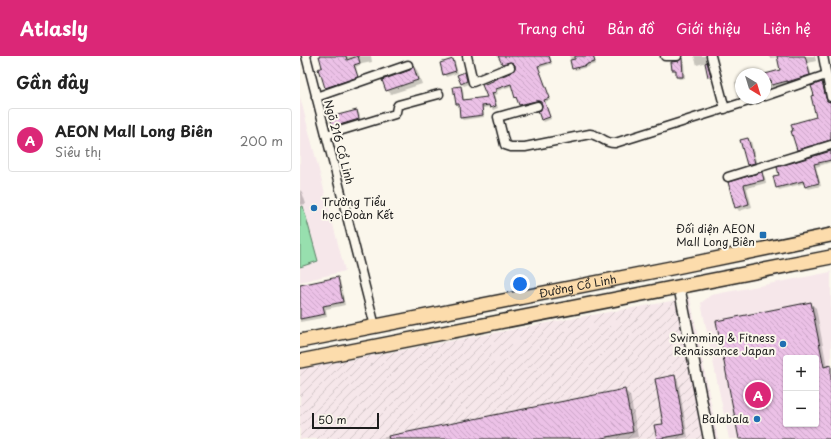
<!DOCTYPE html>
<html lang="vi">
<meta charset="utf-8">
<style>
:root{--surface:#fff;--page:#f6f6f6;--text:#222;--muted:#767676;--line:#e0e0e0;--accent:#db2777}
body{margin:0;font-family:"Playpen Sans",sans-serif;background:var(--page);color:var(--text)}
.controls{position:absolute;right:12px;bottom:12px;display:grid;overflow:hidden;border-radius:4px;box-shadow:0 1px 3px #0004}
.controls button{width:36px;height:36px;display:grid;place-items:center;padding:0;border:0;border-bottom:1px solid var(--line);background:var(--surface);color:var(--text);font:20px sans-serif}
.compass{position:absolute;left:435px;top:12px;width:36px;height:36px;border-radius:50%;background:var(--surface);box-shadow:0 1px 3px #0004;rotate:142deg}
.scale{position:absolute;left:12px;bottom:10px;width:67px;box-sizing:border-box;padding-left:4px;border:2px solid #1c1c1c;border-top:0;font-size:11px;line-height:14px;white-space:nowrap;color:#1c1c1c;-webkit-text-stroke:3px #fbf7ec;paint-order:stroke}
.you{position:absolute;left:220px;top:228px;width:14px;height:14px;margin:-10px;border:3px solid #fff;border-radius:50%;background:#1a73e8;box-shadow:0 0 0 6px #1a73e833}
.badge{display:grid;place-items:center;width:26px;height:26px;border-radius:50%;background:var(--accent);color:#fff;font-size:13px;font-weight:700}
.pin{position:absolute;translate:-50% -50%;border:2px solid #fff;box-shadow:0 1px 4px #0006}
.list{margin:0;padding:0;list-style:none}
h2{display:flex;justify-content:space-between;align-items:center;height:52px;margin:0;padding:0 16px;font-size:17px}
h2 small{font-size:13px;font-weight:400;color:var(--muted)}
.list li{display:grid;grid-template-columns:26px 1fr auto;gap:12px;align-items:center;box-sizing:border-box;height:64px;margin:0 8px 8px;padding:0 8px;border:1px solid var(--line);border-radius:4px}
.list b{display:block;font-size:15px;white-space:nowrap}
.list p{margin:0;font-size:13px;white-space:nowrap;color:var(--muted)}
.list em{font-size:13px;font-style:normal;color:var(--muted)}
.map{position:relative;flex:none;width:531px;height:383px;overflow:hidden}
header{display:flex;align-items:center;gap:24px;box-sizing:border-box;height:56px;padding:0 20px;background:var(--accent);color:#fff}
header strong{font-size:19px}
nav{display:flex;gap:22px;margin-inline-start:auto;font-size:14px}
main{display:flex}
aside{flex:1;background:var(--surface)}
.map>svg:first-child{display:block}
.built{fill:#f6e7ea;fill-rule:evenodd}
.industrial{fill:url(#industrial-furrows)}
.garden{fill:#97dfae;stroke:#5a7e65}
.shadow{fill:#0003;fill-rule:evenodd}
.building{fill:url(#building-back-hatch);stroke:#1c1c1c;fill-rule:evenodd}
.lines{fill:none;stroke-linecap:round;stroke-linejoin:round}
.minor-casing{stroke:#1c1c1c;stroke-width:11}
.tertiary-casing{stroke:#1c1c1c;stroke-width:13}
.primary-casing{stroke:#1c1c1c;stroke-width:16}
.minor{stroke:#fbf7ec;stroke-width:8}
.tertiary{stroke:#fbf7ec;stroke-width:10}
.primary{stroke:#fcdcac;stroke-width:13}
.poi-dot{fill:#1f6fb2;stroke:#fbf7ec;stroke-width:1.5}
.labels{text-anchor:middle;stroke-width:4;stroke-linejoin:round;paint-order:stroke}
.street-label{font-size:11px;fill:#1c1c1c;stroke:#fbf7ec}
.poi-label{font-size:11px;fill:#1c1c1c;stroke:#fbf7ec;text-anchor:end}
</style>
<header>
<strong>Atlasly</strong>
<nav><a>Trang chủ</a><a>Bản đồ</a><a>Giới thiệu</a><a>Liên hệ</a></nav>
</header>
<main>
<aside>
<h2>Gần đây<small></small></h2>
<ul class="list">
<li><span class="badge">A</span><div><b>AEON Mall Long Biên</b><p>Siêu thị</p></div><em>200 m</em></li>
</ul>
</aside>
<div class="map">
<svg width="531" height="383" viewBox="0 0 531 383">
<defs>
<pattern id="industrial-furrows" width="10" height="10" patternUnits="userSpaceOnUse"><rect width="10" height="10" fill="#f6e7ea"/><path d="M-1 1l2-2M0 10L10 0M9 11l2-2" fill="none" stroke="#d2c6c8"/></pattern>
<pattern id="building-back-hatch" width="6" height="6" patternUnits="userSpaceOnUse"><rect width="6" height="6" fill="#ecc1e7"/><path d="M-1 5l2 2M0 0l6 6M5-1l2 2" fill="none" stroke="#caa5c6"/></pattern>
</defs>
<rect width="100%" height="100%" fill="#fbf7ec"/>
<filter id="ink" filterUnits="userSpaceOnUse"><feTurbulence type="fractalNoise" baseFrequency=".025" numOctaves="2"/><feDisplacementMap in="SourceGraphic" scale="8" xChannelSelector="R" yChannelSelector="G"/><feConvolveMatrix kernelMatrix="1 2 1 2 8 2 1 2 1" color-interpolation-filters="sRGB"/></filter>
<g filter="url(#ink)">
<g class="built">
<path d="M 0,41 L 45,215 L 0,226 Z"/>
<path d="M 531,216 L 531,383 L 429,383 L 401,247 L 411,239 ZM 486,302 L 516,302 L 516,368 L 486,368 Z"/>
</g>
<path class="industrial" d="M 390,241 L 418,383 L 0,383 L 0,313 L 263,264 L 361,247 Z"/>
<path class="garden" d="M 3,150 L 18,205 L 0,211 L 0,151 Z"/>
<g class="shadow">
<path d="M 20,0 L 71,0 L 72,6 L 62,8 L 56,11 L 59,23 L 29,34 L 26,31 L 23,21 L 21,19 L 23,12 Z"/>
<path d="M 199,0 L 250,0 L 252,8 L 239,12 L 251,44 L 245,46 L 251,63 L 244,66 L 242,64 L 242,54 L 243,49 L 242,46 L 238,46 L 222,51 L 216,41 L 212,30 L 197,35 L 198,38 L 194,39 L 198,52 L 193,54 L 191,51 L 183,52 L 184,61 L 163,64 L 161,62 L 160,50 L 157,48 L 161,31 L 163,33 L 164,45 L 188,42 L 184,29 L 213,17 L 217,11 L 214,7 L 204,10 L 202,8 Z"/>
<path d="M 270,0 L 294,0 L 296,8 L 289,10 L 289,11 L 275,14 L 273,12 Z"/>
<path d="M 394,0 L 406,0 L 407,6 L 397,9 Z"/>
<path d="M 468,0 L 515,0 L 516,5 L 508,7 L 512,21 L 490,28 L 490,27 L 465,33 L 465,19 L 481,15 L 478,1 L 470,2 Z"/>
<path d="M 153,4 L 155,7 L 158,17 L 146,21 L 144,18 Z"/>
<path d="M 382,4 L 384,5 L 385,22 L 379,23 L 377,21 L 377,15 L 375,15 L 373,13 Z"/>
<path d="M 406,7 L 409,10 L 412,22 L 411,23 L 408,20 Z"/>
<path d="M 114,11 L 117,14 L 122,28 L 91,38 L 87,34 L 113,13 Z"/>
<path d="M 165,17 L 167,19 L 169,28 L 164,30 L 162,28 L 158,20 Z"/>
<path d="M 441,24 L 441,42 L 447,42 L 440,44 L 437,42 L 436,36 L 438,35 L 435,26 Z"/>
<path d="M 522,27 L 525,29 L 528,46 L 531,47 L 531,86 L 500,96 L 497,93 L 518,62 L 515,39 Z"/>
<path d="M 56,55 L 59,57 L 61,65 L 36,73 L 34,71 Z"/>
<path d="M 448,83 L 451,85 L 457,109 L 450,111 L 447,109 L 441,84 Z"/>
<path d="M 531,96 L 531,107 L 531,106 L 516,111 L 521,130 L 508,133 L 506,131 L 505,127 L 479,134 L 477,131 Z"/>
<path d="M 461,117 L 465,121 L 466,127 L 447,132 L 452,151 L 439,155 L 436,151 L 429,127 Z"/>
<path d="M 0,134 L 2,136 L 6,148 L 0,149 Z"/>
<path d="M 38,222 L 40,225 L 45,249 L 26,253 L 27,261 L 0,266 L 0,230 Z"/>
<path d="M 510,247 L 516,252 L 527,311 L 531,310 L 531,383 L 440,383 ZM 486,302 L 516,302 L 516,368 L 486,368 Z"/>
<path d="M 374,320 L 378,324 L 388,381 L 379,383 L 358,383 L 358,382 L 364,369 Z"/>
<path d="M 324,334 L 330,339 L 338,381 L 327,383 L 76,383 Z"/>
</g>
<g class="building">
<path d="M 19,0 L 46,0 L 47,4 L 58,0 L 60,7 L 54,9 L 58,21 L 25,32 L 21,19 L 20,19 L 18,13 L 22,11 Z"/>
<path d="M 198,0 L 249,0 L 251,6 L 238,10 L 250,42 L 244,44 L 250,61 L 241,64 L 238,55 L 241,54 L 242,49 L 241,46 L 239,45 L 236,45 L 219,49 L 216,41 L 215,42 L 211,28 L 196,33 L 196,36 L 192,37 L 196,50 L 190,52 L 189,49 L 182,50 L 183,59 L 160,62 L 159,48 L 156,48 L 153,31 L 161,30 L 163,44 L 187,41 L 182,29 L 193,25 L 193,24 L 212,16 L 215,12 L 215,9 L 211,6 L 202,8 Z"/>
<path d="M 275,0 L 293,0 L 295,6 L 287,8 L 287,9 L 272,13 L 270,4 L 275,3 Z"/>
<path d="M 477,0 L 505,0 L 510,19 L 487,26 L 487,25 L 472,29 L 471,24 L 466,25 L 465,18 L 480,14 Z"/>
<path d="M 382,2 L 383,21 L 376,21 L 376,14 L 372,14 L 371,6 L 379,5 Z"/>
<path d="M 153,3 L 156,15 L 143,19 L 140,7 Z"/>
<path d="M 407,6 L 411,20 L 408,21 L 405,7 Z"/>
<path d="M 113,9 L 118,24 L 86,35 L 82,24 L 110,14 L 112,12 Z"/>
<path d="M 165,16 L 167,25 L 161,28 L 157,19 Z"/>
<path d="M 522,26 L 526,42 L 527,45 L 531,46 L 531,84 L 497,94 L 491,75 L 493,75 L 491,68 L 516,61 L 511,40 L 514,39 L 511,30 Z"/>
<path d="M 57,54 L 59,63 L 33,71 L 30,61 Z"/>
<path d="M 448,82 L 455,107 L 447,109 L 440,84 Z"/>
<path d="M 531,95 L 531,104 L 514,108 L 519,127 L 505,131 L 503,125 L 476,132 L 473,120 L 479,119 L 477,111 Z"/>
<path d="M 462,116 L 464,124 L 444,129 L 449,148 L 435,152 L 428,126 Z"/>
<path d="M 38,221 L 43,246 L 23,250 L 25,258 L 0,263 L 0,229 Z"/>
<path d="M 511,246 L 524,311 L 531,309 L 531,383 L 439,383 L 416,265 ZM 486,302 L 516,302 L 516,368 L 486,368 Z"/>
<path d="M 375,319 L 385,378 L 357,383 L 354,369 L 363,368 L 355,323 Z"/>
<path d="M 325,333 L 333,376 L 297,383 L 89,383 L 88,380 Z"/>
</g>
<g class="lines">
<g class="minor-casing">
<g id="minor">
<path d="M 6,0 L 75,270"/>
<path d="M 167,0 L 173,26 L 210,11"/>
<path d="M 365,0 L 377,0"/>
<path d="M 411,0 L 425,53"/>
<path d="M 523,0 L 531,41"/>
<path d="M 465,40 L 526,19"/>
<path d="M 16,41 L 108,9"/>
<path d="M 237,50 L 198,61 L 205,89 L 211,91 L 225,91 L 290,78 C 300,79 305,88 315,87 L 458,42"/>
<path d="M 26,79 L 95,58 L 96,56 L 97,51 L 98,49 L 139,38"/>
<path d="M 428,121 L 531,89"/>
</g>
</g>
<g class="tertiary-casing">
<path id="tertiary" d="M 379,230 L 409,383"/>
</g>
<g class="primary-casing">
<g id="primary">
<path id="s1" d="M 0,285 L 376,211 L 531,179"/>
<path d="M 0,305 L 531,201"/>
</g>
</g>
<use href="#minor" class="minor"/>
<use href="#tertiary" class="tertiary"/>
<use href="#primary" class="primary"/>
</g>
</g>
<g class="poi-dot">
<circle cx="14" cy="152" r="4"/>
<rect x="459" y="175" width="8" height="8" rx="2"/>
<circle cx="483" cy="288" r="4"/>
<circle cx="457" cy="363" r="4"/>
</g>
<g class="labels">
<g class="street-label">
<text transform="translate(39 86) rotate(75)" y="4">Ngõ 216 Cổ Linh</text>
<text dy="4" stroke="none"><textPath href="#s1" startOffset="283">Đường Cổ Linh</textPath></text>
</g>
<g class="poi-label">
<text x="22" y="150" text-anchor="start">Trường Tiểu<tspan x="22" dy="13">học Đoàn Kết</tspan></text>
<text x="455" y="177">Đối diện AEON<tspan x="455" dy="13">Mall Long Biên</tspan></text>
<text x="475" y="286">Swimming &amp; Fitness<tspan x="475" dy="13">Renaissance Japan</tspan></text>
<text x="449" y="367">Balabala</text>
</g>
</g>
</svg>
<div class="controls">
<button>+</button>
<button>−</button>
</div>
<svg class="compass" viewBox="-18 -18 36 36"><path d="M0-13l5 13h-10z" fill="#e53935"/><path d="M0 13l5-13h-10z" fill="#767676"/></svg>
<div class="scale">50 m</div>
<div class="you"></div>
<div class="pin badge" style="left:458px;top:339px">A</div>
</div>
</main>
